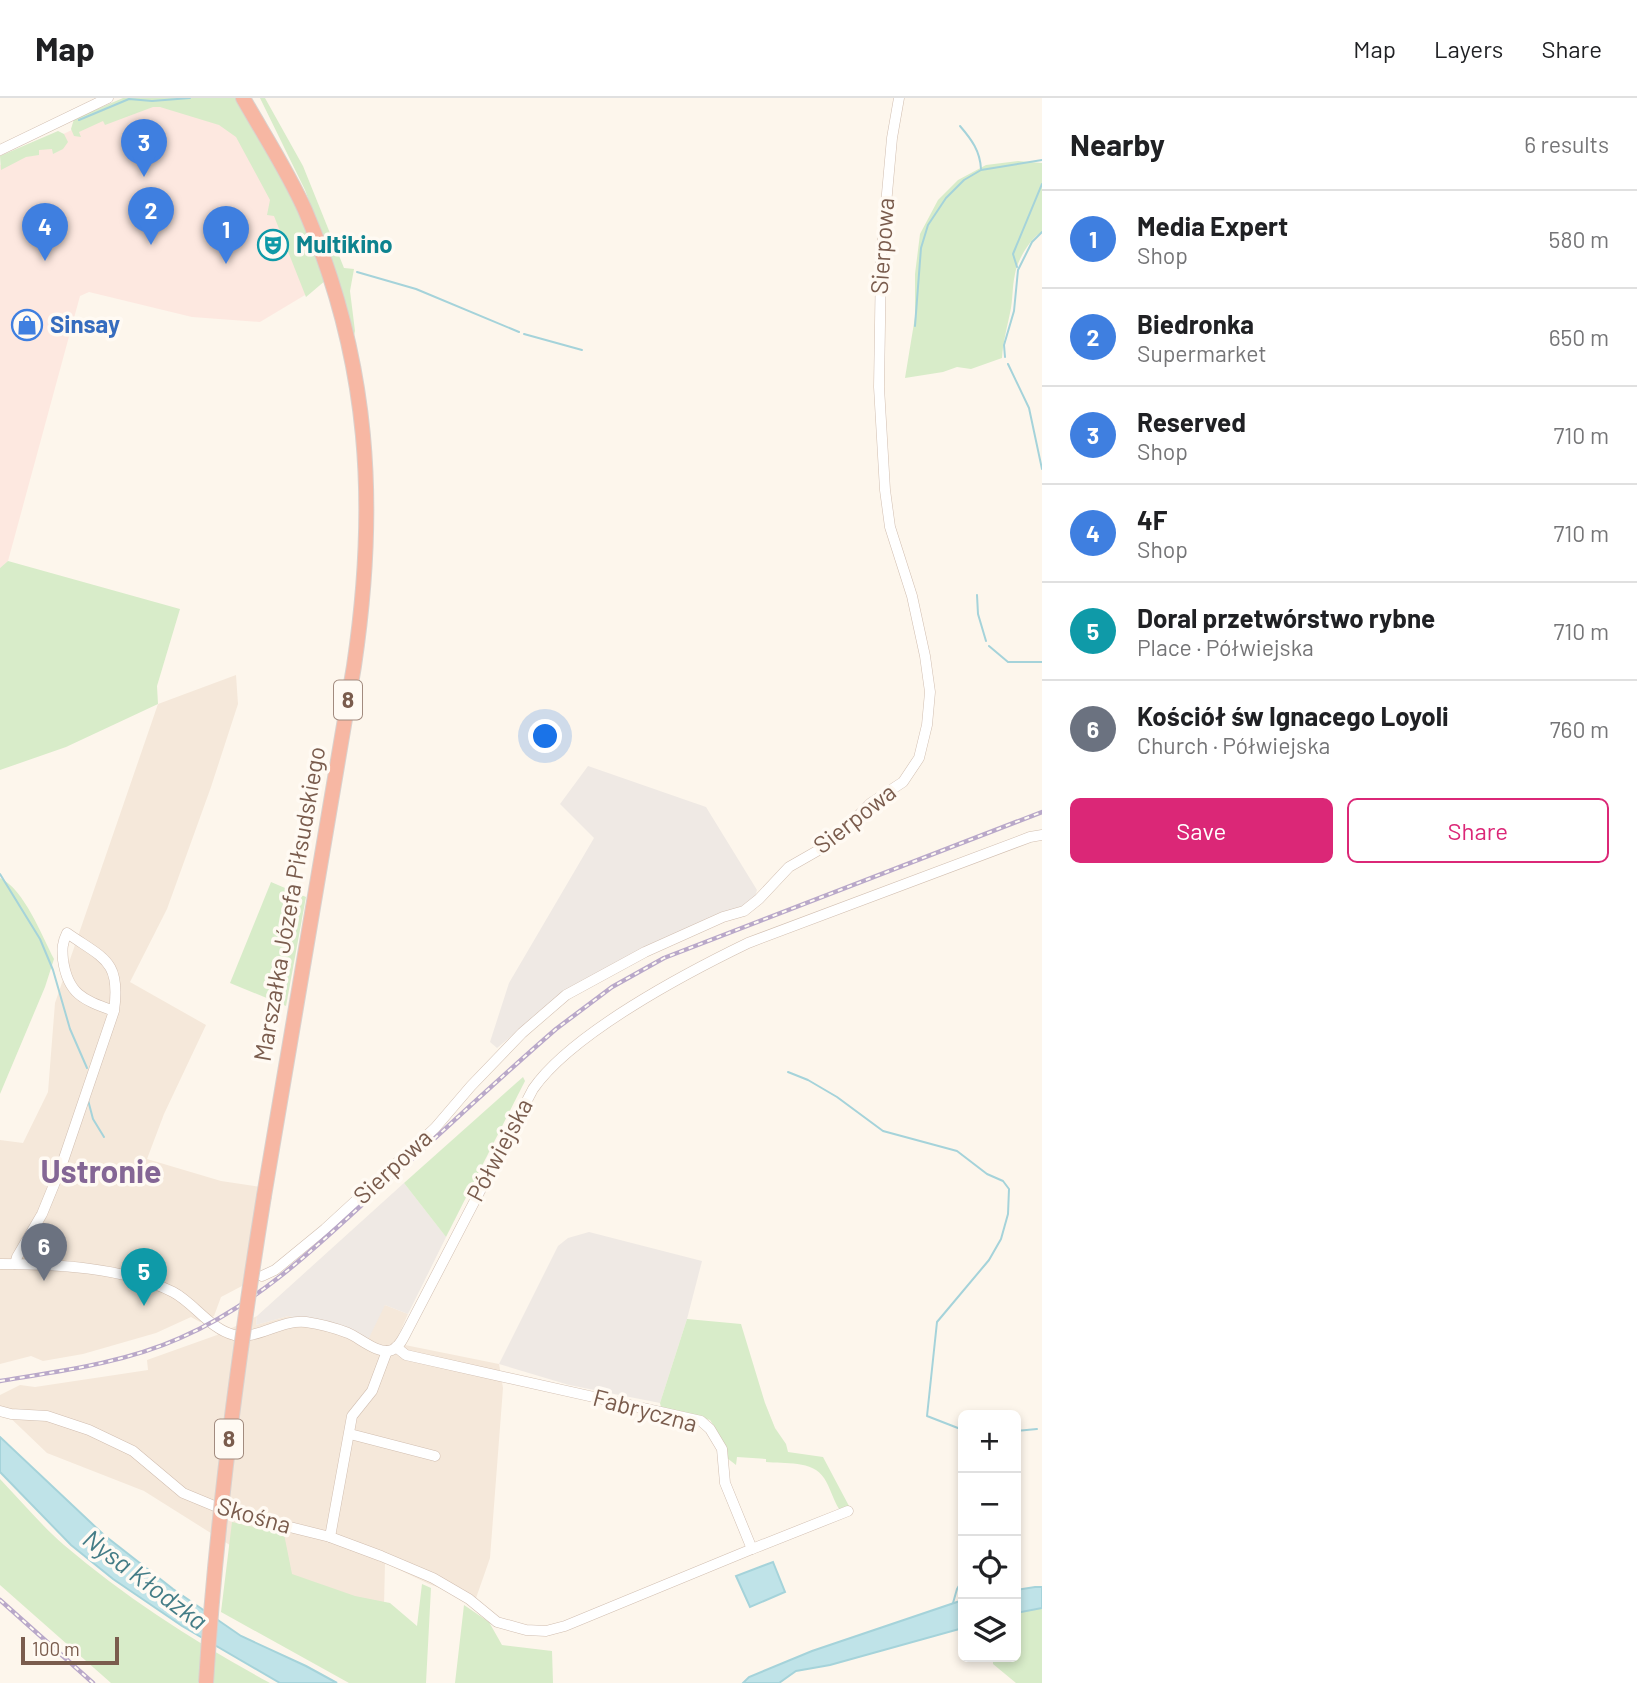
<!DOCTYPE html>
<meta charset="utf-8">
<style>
:root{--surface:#fff;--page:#f6f6f6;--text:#202124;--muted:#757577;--line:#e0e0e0;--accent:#db2777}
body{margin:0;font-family:Barlow,sans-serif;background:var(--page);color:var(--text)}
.controls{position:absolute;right:21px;bottom:21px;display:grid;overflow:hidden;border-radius:10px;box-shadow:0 4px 10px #0003}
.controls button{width:63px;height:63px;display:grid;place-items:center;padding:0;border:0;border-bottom:2px solid var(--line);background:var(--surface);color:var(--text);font:35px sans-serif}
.scale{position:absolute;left:21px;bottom:18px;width:98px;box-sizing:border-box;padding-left:7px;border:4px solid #7a5c4d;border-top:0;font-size:19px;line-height:24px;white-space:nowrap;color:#7a5c4d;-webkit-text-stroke:5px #fffaf3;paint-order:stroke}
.you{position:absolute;left:546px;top:639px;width:24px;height:24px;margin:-18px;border:5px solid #fff;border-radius:50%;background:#1a73e8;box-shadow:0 0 0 10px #1a73e833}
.badge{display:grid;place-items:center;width:46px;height:46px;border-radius:50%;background:var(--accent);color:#fff;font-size:23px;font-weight:700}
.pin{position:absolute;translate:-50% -58px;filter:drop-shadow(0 2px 4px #0008)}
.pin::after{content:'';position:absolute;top:37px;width:24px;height:21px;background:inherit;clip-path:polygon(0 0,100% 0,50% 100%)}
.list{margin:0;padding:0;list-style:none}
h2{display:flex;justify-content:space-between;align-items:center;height:91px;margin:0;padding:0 28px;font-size:30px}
h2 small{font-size:23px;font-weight:400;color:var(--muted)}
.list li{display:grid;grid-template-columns:46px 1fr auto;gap:21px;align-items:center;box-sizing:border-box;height:98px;padding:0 28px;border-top:2px solid var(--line)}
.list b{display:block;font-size:26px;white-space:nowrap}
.list p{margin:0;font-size:23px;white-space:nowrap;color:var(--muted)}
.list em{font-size:23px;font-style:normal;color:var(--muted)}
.actions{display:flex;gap:14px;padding:21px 28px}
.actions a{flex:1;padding:16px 0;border:2px solid var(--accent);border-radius:10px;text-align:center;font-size:24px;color:var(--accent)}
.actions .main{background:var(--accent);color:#fff}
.icon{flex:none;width:38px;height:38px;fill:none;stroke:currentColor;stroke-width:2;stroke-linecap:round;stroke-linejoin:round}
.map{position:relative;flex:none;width:1042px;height:1585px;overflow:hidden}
header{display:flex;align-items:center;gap:42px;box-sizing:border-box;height:98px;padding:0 35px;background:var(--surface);border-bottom:2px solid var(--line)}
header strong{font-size:33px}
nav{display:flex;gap:38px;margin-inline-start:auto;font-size:24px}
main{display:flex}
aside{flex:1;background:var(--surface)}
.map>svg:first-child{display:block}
.residential{fill:#f5e8da}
.commercial{fill:#fde8e0}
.industrial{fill:#efe9e4}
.green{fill:#d8ecc9}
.water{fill:#bfe3e8;stroke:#a5d3da;stroke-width:2}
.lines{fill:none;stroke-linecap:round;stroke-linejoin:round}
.stream{stroke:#a5d3da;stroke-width:2}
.minor-casing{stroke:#d1beb0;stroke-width:11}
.highway-casing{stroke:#dad1cd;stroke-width:16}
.minor{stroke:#fff;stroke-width:10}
.highway{stroke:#f7b7a3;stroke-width:14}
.rail-casing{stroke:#b9a8c9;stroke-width:4.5}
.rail{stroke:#fffaf3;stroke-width:2;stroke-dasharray:5;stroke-linecap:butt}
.highway-bridge-casing{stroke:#dad1cd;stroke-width:16;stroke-linecap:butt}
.highway-bridge{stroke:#f7b7a3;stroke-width:14}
.labels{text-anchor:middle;stroke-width:7;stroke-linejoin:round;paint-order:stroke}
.shield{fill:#fffaf3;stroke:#a28b7f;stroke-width:2}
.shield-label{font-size:23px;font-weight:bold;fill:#7a5c4d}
.culture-label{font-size:24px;font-weight:bold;fill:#0d838f;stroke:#fffaf3;text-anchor:start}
.street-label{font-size:24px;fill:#7a5c4d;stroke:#fffaf3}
.shop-label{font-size:24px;font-weight:bold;fill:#366cbe;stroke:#fffaf3;text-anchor:start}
.water-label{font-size:26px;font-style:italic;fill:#437c86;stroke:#fffaf3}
.district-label{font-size:32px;font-weight:bold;fill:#846695;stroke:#fffaf3}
</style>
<header>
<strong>Map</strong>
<nav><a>Map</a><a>Layers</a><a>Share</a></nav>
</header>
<main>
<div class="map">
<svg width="1042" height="1585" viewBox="0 0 1042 1585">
<rect width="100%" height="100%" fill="#fdf6ec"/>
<g class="residential">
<path d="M 236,577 L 238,606 L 211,689 L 167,811 L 130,884 L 206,927 L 164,1016 L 147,1061 L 221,1083 L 261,1089 L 242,1188 L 221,1199 L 214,1218 L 200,1224 L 191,1219 L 156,1235 L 83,1256 L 43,1263 L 31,1258 L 0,1266 L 0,1042 L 23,1045 L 48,994 L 55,905 L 158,606 Z"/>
<path d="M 385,1207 L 408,1216 L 395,1245 L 499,1266 L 503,1290 L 490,1460 L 475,1503 L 429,1486 L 385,1465 L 384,1508 L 276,1476 L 144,1393 L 47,1355 L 0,1310 L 0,1297 L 20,1287 L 35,1289 L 148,1272 L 147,1262 L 217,1237 L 257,1218 L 256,1227 L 288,1218 L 347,1231 Z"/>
</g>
<path class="commercial" d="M 127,5 L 155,5 L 237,23 L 315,191 L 260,224 L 192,219 L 89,194 L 80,198 L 8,463 L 0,470 L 0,67 Z"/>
<g class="industrial">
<path d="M 588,668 L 706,709 L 757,792 L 754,802 L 564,894 L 497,950 L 490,944 L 509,885 L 594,740 L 560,706 Z"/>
<path d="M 404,1085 L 446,1139 L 408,1216 L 385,1207 L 368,1242 L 347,1231 L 288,1218 L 256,1227 L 257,1218 Z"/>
<path d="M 589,1134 L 702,1163 L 687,1221 L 660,1305 L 569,1287 L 499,1266 L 558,1148 L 568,1140 Z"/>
</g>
<g class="green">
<path d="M 123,0 L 238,0 L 306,128 L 326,182 L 306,199 L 274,118 L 267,117 L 270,102 L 236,39 L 219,27 L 160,9 L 153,9 L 105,27 L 103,23 L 79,34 L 81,39 L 74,38 L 71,31 L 74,21 Z"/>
<path d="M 260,0 L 265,0 L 303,68 L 344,170 L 354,171 L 350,193 L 355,233 L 353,242 L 334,171 L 305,92 Z"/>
<path d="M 58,33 L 64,36 L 68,44 L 63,51 L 53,56 L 52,51 L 39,52 L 39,57 L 26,59 L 1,72 L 0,58 Z"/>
<path d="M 1018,63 L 1042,65 L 1042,134 C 1030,140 1017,163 1015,176 C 1012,189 1013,202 1010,215 C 1007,230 1003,244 1002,260 L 971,271 L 957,269 L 943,274 L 905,280 L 915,219 L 915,176 L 920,136 L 938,102 L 958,82 L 986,67 Z"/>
<path d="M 8,463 L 180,511 L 157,588 L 158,606 L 66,649 L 0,672 L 0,470 Z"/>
<path d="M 0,780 C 24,791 42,838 54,861 L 45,889 L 0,996 Z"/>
<path d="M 271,784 L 306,799 L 286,908 L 230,885 Z"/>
<path d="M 523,979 L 525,983 L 446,1139 L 404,1085 Z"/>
<path d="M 687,1221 L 741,1226 L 765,1305 L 775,1330 L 786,1346 L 788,1354 L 823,1359 L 849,1408 L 846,1413 L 839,1411 C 833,1401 830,1389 824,1380 C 813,1362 784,1366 766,1364 L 766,1361 L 737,1359 L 736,1367 L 727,1360 L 723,1343 L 710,1322 L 661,1309 L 660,1305 Z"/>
<path d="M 0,1381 C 21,1403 41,1427 64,1447 C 126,1500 198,1546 270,1585 L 111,1585 L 0,1487 Z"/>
<path d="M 232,1424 L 284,1436 L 292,1476 L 355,1498 L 390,1505 L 417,1528 L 422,1486 L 431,1490 L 426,1585 L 349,1585 L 221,1514 Z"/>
<path d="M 464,1507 L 489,1524 L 502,1547 L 552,1553 L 553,1585 L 455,1585 Z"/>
<path d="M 1042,1510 L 1042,1585 L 1016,1585 L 993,1566 L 993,1559 L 1016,1559 L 1016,1515 Z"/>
</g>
<g class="water">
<path d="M 0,1339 L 104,1437 L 173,1491 L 241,1538 L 306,1568 L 337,1585 L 280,1585 L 182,1528 L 113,1481 L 71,1447 L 0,1374 Z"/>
<path d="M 773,1464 L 785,1494 L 750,1509 L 736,1478 Z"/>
<path d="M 1035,1489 L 1042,1489 L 1042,1510 L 1016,1515 L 1016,1492 Z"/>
<path d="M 963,1502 L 963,1530 L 830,1567 L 796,1573 L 779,1585 L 743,1585 L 749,1579 L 812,1553 Z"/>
</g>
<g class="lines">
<g class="stream">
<path d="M 79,22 L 129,1 L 152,3 L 190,0"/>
<path d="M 960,28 C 972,42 980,53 981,71"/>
<path d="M 1017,169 L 1013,156 L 1042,86"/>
<path d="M 357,174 L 416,191 L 519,234"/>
<path d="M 915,228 L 921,150 L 928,127 L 946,100 L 964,82 L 981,72 L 1042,62"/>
<path d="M 524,236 L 582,252"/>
<path d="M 1005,259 L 1004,247 L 1014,213 L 1018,172 L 1032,144 L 1042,134"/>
<path d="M 1008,266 L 1029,310 L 1042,371"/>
<path d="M 977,497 L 978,516 L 986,543"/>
<path d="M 989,548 L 1008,564 L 1042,564"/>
<path d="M 0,776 L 40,841 L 53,872 L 70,931 L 87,970"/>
<path d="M 788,974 L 808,982 L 837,999 L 883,1033 L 957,1053 L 987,1076 L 1003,1083 L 1009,1091 L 1008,1116 L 1001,1141 L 989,1162 L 937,1224 L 927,1318 L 963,1332"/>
<path d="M 88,1002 L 93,1021 L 104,1039"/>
<path d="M 1016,1333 L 1037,1331"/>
<path d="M 953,1505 L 957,1491 L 963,1481"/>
</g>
<g class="minor-casing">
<g id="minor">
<path d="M 0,52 L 108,0"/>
<path d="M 0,1166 C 55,1166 123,1169 173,1194 C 194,1205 210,1231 234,1237 C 258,1242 281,1221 306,1224 C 320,1226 335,1230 348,1235 C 360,1240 378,1257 392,1252 C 400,1249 404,1238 408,1231 L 533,991 C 572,935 686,875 748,845 L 1030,739 L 1042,737"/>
<path d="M 15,1166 L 17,1159 L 42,1116 L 60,1072 L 114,913 C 121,862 104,861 67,835 C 62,845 62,851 63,862 C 68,897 84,902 114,913"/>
<path d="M 262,1178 L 275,1172 L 325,1131 L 435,1030 L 471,988 L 522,935 L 566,897 L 645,854 L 723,819 L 744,813 L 759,801 L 789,769 L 831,745 L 871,705 L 903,684 L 919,660 L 927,627 L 930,594 L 925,558 L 912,498 L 890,429 L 885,392 L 879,289 L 881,162 L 892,40 L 899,0"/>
<path d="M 396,1249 L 406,1257 L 701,1323 L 710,1331 L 722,1351 L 725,1385 L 752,1451 L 848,1413"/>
<path d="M 0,1313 L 11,1316 L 47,1318 L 89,1332 L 133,1353 L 183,1395 L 229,1414 L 330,1439 L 381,1458 L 433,1480 L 469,1501 L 497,1524 L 526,1532 L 546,1533 L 565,1528 L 752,1451"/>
<path d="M 350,1336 L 435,1358"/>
<path d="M 330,1439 L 352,1318 L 372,1293 L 387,1253"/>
</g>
</g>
<g class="highway-casing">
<path id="highway" d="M 243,0 C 264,37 288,74 305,112 C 370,264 378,407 354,568 L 264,1098"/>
</g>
<use href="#minor" class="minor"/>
<use href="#highway" class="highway"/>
<g class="rail-casing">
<g id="rail">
<path d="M 0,1283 C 61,1273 124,1265 180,1240 C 258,1206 317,1148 379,1091 C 438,1038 496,983 556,931 L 612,889 L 664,860 L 1042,714"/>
<path d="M 0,1502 L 93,1585"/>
</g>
</g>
<use href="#rail" class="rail"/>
<g class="highway-bridge-casing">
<path id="highway-bridge" d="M 206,1585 C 216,1421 238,1259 264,1098"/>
</g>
<use href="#highway-bridge" class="highway-bridge"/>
</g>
<defs>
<g id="theatre-ring" transform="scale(1.575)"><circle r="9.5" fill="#fffaf3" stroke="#0f9aa8" stroke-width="1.5"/><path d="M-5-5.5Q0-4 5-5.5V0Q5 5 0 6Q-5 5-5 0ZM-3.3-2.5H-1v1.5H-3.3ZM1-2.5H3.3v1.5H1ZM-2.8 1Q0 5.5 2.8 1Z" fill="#0f9aa8"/></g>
<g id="shop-ring" transform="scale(1.575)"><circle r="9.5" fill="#fffaf3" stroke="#3f7fe0" stroke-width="1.5"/><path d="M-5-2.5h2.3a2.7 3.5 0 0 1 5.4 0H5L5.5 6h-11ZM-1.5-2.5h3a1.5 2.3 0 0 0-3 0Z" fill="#3f7fe0"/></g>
</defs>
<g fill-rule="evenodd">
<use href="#theatre-ring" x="273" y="147"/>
<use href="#shop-ring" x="27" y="227"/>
</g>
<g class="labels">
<g class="shield">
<rect x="334" y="582.5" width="28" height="39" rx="5"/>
<rect x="215" y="1321.5" width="28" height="39" rx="5"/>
</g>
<g class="shield-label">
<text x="348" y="610">8</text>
<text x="229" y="1349">8</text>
</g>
<g class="culture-label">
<text x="296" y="155">Multikino</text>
</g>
<g class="street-label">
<text transform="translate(883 148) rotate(-86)" y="8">Sierpowa</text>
<text transform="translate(855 721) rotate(-38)" y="8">Sierpowa</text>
<text transform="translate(290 806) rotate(-80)" y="8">Marszałka Józefa Piłsudskiego</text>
<text transform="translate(500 1052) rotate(-62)" y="8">Półwiejska</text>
<text transform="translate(393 1069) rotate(-43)" y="8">Sierpowa</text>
<text transform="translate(645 1313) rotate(15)" y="8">Fabryczna</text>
<text transform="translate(254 1418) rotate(16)" y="8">Skośna</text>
</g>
<g class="shop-label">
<text x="50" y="235">Sinsay</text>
</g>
<g class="water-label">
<text transform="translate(145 1482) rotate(37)" y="9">Nysa Kłodzka</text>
</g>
<g class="district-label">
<text x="101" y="1085">Ustronie</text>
</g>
</g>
</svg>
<div class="controls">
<button>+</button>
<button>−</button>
<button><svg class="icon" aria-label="locate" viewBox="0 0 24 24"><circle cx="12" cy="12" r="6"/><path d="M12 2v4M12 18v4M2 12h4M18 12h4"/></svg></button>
<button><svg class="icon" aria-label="layers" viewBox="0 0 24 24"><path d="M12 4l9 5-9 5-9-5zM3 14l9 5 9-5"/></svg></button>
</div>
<div class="scale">100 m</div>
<div class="you"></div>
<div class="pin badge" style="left:226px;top:166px;background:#3f7fe0">1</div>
<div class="pin badge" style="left:151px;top:147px;background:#3f7fe0">2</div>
<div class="pin badge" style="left:144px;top:79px;background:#3f7fe0">3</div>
<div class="pin badge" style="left:45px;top:163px;background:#3f7fe0">4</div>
<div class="pin badge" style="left:144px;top:1208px;background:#0f9aa8">5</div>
<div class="pin badge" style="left:44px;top:1183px;background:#6b7280">6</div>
</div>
<aside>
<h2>Nearby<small>6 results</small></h2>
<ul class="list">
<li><span class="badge" style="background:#3f7fe0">1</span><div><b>Media Expert</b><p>Shop</p></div><em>580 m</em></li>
<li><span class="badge" style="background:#3f7fe0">2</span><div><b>Biedronka</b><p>Supermarket</p></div><em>650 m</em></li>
<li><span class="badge" style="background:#3f7fe0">3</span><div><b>Reserved</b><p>Shop</p></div><em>710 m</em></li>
<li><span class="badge" style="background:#3f7fe0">4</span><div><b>4F</b><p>Shop</p></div><em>710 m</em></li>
<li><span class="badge" style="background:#0f9aa8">5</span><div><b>Doral przetwórstwo rybne</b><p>Place · Półwiejska</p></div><em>710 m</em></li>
<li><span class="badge" style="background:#6b7280">6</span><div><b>Kościół św Ignacego Loyoli</b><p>Church · Półwiejska</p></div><em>760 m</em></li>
</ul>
<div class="actions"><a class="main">Save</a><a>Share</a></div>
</aside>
</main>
